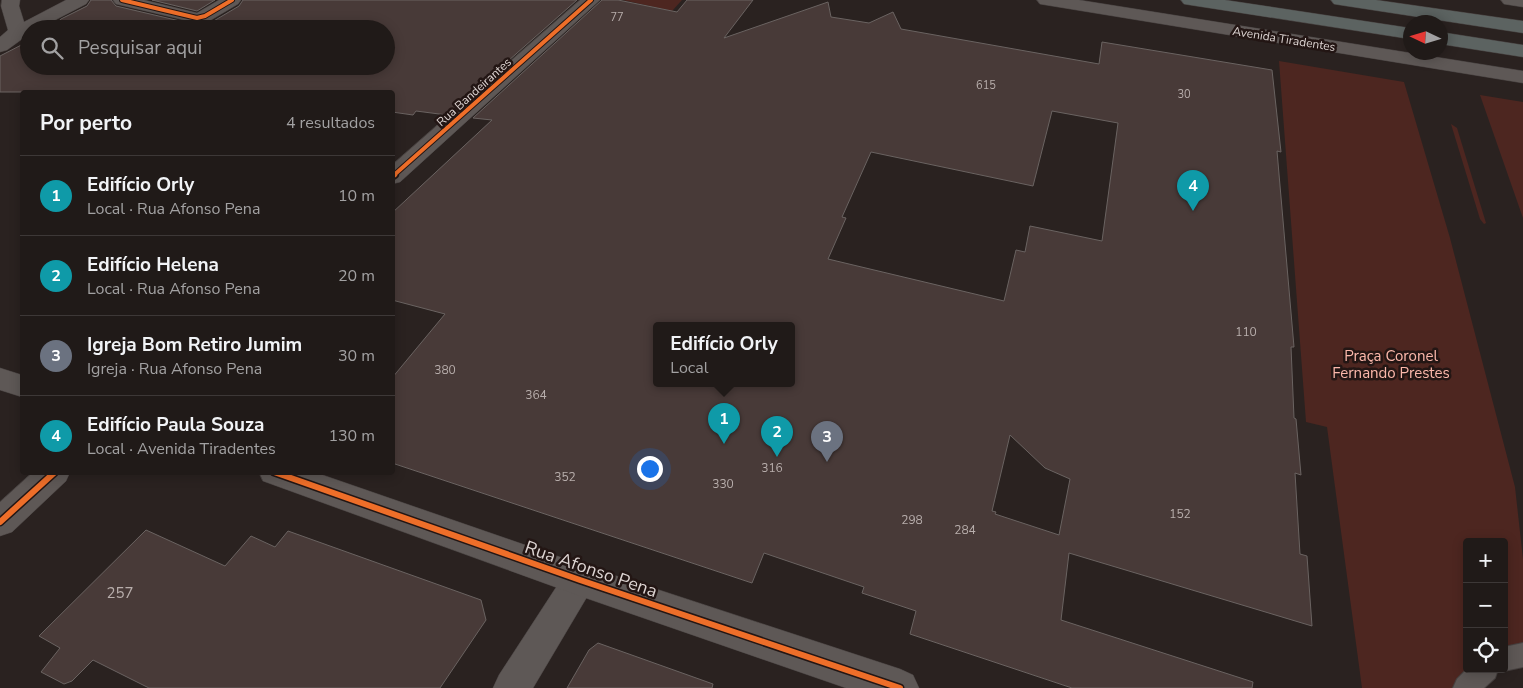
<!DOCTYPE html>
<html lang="pt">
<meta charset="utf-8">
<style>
:root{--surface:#201a18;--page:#282321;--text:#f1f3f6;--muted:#a2a1a2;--line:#3d3837;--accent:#7c3aed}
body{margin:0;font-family:"Nunito Sans",sans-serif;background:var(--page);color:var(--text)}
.controls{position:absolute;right:15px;bottom:15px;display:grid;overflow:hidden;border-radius:5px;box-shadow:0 2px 12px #0003}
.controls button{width:45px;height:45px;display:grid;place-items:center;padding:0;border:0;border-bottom:1px solid var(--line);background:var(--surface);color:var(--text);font:25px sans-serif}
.compass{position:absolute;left:1403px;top:15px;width:45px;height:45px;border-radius:50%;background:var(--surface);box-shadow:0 2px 12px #0003;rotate:274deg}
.you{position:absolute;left:649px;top:468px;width:18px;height:18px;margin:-12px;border:4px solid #fff;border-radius:50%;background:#1a73e8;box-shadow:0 0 0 8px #1a73e833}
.badge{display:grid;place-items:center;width:32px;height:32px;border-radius:50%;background:var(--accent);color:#fff;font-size:16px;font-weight:700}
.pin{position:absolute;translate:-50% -41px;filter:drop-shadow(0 1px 2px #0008)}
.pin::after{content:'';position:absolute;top:26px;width:18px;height:15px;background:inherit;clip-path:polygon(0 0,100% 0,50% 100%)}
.popup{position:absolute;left:653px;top:322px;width:142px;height:65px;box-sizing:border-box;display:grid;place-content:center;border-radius:5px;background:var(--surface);filter:drop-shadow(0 1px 4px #0005);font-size:16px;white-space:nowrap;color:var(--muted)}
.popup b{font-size:19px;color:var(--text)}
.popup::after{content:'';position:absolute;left:50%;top:100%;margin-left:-10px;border:10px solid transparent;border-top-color:var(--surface)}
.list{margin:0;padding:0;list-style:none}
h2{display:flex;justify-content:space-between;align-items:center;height:65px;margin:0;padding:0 20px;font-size:21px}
h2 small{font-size:16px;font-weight:400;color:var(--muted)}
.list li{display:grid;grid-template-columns:32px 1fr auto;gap:15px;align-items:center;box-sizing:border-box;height:80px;padding:0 20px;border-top:1px solid var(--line)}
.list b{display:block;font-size:19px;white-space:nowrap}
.list p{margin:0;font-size:16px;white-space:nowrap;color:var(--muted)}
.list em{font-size:16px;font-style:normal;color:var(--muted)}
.icon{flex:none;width:28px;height:28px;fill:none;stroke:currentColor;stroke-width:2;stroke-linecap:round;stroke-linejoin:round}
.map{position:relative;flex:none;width:1523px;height:688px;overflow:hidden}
.search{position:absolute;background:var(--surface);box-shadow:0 2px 12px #0003;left:20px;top:20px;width:375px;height:55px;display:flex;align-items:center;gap:12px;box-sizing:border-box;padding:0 18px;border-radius:28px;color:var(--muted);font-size:19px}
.panel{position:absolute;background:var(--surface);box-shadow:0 2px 12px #0003;left:20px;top:90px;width:375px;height:385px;border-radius:5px}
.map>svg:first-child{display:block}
.green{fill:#4d2620}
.building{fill:#483a38;stroke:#6a6361;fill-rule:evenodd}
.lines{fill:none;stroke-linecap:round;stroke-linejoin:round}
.lane-casing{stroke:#46403f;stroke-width:2}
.street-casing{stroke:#46403f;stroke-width:1}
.secondary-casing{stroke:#46403f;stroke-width:1}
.highway-casing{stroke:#46403f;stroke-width:1}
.lane{fill:#5e5856;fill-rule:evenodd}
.street{fill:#5e5856;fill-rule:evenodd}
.secondary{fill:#5e5856;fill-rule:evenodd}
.highway{fill:#5c6361;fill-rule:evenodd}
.cycleway-far2-casing{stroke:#231614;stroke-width:6}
.cycleway-far1-casing{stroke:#231614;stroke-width:8}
.cycleway-casing{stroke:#231614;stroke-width:9}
.cycleway-far2{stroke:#ee6e29;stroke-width:4}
.cycleway-far1{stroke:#ee6e29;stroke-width:4.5}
.cycleway{stroke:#ee6e29;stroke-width:6}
.labels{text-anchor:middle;stroke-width:5;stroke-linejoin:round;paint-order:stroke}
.far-number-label{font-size:11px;fill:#b8aeac}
.far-street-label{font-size:12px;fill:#ddd4d2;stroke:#231614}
.number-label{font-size:12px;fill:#b8aeac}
.park-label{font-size:15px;fill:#fcb8ab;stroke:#231614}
.near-number-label{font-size:15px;fill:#b8aeac}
.near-street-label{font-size:18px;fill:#ddd4d2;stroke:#231614}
</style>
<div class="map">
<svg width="1523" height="688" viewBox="0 0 1523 688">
<rect width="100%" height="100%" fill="#2a2220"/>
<g class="green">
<path d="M 623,0 L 682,0 L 672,11 Z"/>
<path d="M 1279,61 L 1404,82 L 1450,238 L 1515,487 L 1523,559 L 1523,661 L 1504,669 L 1504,542 L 1467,542 L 1467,669 L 1503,669 L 1463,685 L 1462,688 L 1362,688 L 1327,427 L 1306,422 Z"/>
<path d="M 1480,95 L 1523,102 L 1523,218 Z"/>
<path d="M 1451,124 L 1457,128 L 1486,223 L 1484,224 L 1480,219 Z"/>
</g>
<g class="building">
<path d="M 91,0 L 111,0 L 116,6 L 197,25 L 212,22 L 239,6 L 243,0 L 577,0 L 447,115 L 416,111 L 413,115 L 392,112 L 392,92 L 0,92 L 0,56 L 29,41 L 29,66 L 386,66 L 386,29 L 50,29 L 61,19 L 87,6 Z"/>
<path d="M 152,0 L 215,0 L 197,11 Z"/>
<path d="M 602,0 L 618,0 L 677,12 L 687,0 L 753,0 L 724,38 L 828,2 L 831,17 L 869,23 L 893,12 L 901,29 L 1099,64 L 1102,42 L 1272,70 L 1281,152 L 1277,151 L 1294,347 L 1291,347 L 1294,418 L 1296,419 L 1301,475 L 1295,473 L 1300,554 L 1307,556 L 1312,626 L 1069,553 L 1061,620 L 1253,682 L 1252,688 L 1072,688 L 910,634 L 916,611 L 862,593 L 864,587 L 764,553 L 752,583 L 392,463 L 392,378 L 445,314 L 392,300 L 392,213 L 492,120 L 473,118 ZM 1052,111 L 1118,123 L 1102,241 L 1030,226 L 1025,252 L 1016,250 L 1004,301 L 828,259 L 846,218 L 842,217 L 871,152 L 1033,186 ZM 656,325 L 792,325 L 792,383 L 656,383 ZM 1010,435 L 1045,468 L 1070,479 L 1059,535 L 995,514 L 996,512 L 992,511 Z"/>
<path d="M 146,530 L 225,566 L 251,536 L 275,547 L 288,531 L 481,600 L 486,620 L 440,688 L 149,688 L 93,660 L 72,681 L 64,684 L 41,672 L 60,648 L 39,636 Z"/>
<path d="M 598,643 L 713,684 L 712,688 L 567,688 L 589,650 Z"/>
</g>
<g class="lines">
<g class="lane-casing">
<g id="lane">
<path d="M 1523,643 L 1523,667 L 1504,671 L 1499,669 L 1504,669 L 1504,647 Z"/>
<path d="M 1467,669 L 1498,669 L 1495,678 L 1484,688 L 1453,688 L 1457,679 Z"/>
</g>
</g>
<g class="street-casing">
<g id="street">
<path d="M 113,0 L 144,0 L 197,13 L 219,0 L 241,0 L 238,4 L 211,20 L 197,23 L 116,4 Z"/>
<path d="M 580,564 L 592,569 L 597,580 L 533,688 L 493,688 L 499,675 L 568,569 Z"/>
</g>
</g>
<g class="secondary-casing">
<g id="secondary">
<path d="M 2,0 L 20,0 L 19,6 L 24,22 L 66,0 L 89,0 L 86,4 L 38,29 L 29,29 L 29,34 L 7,50 L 0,52 L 0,37 L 8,30 L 1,6 Z"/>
<path d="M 580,0 L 600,0 L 400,182 L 392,184 L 392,165 Z"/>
<path d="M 1037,0 L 1079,0 L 1523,71 L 1523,83 L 1046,5 L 1040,4 Z"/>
<path d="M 1501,0 L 1523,0 L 1523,7 L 1504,4 Z"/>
<path d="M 0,368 L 22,375 L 22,397 L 0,390 Z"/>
<path d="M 33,472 L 70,472 L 66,481 L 12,532 L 0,536 L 0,502 Z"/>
<path d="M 259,472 L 314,472 L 580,564 L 900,669 L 913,675 L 919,688 L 846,688 L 580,596 L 263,481 Z"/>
</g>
</g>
<g class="highway-casing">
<g id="highway">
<path d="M 1181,0 L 1225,0 L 1410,28 L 1410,39 L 1190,5 L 1184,4 Z"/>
<path d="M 1331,0 L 1376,0 L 1523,21 L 1523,33 L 1340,5 L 1334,4 Z"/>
<path d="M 1440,32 L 1523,45 L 1523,57 L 1440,44 Z"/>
</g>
</g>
<use href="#lane" class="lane"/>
<use href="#street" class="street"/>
<use href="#secondary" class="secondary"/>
<use href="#highway" class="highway"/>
<g class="cycleway-far2-casing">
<g id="cycleway-far2">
<path d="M 122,0 L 197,18 L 205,16 L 232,0"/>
<path d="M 393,176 L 591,0"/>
</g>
</g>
<g class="cycleway-far1-casing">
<path id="cycleway-far1" d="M 392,177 L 395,175"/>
</g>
<g class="cycleway-casing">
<g id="cycleway">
<path d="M 274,472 L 580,580 L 900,688"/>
<path d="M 0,522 L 55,472"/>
</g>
</g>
<use href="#cycleway-far2" class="cycleway-far2"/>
<use href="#cycleway-far1" class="cycleway-far1"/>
<use href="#cycleway" class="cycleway"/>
</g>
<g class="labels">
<g class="far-number-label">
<text x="617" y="21">77</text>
<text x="986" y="89">615</text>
<text x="1184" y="98">30</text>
</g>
<g class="far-street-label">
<text transform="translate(1284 39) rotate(9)" y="4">Avenida Tiradentes</text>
<text transform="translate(474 92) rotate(-42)" y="4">Rua Bandeirantes</text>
</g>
<g class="number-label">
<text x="1246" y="336">110</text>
<text x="445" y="374">380</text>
<text x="536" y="399">364</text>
<text x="772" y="472">316</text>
<text x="565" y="481">352</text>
<text x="723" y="488">330</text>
<text x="1180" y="518">152</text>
<text x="912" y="524">298</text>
<text x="965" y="534">284</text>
</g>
<g class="park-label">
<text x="1391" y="361">Praça Coronel<tspan x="1391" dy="17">Fernando Prestes</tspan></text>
</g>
<g class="near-number-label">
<text x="120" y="598">257</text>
</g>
<g class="near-street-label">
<text transform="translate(591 569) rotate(19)" y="6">Rua Afonso Pena</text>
</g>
</g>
</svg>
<div class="controls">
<button>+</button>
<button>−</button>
<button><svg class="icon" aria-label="locate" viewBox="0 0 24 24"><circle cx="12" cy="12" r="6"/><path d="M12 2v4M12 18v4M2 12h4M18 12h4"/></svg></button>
</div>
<svg class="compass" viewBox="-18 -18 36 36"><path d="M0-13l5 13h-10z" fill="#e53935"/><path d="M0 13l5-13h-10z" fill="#a2a1a2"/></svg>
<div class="you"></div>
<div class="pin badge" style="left:724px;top:444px;background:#0f9aa8">1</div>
<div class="popup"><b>Edifício Orly</b>Local</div>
<div class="pin badge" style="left:777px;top:457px;background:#0f9aa8">2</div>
<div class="pin badge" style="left:827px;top:462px;background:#6b7280">3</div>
<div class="pin badge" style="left:1193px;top:211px;background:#0f9aa8">4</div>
<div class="search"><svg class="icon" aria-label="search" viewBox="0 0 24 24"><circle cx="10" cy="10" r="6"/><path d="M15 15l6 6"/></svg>Pesquisar aqui</div>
<section class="panel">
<h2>Por perto<small>4 resultados</small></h2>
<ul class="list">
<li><span class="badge" style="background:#0f9aa8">1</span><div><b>Edifício Orly</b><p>Local · Rua Afonso Pena</p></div><em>10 m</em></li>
<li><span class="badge" style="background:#0f9aa8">2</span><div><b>Edifício Helena</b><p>Local · Rua Afonso Pena</p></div><em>20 m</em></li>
<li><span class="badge" style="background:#6b7280">3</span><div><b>Igreja Bom Retiro Jumim</b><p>Igreja · Rua Afonso Pena</p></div><em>30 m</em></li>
<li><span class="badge" style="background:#0f9aa8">4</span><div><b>Edifício Paula Souza</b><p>Local · Avenida Tiradentes</p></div><em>130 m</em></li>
</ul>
</section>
</div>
